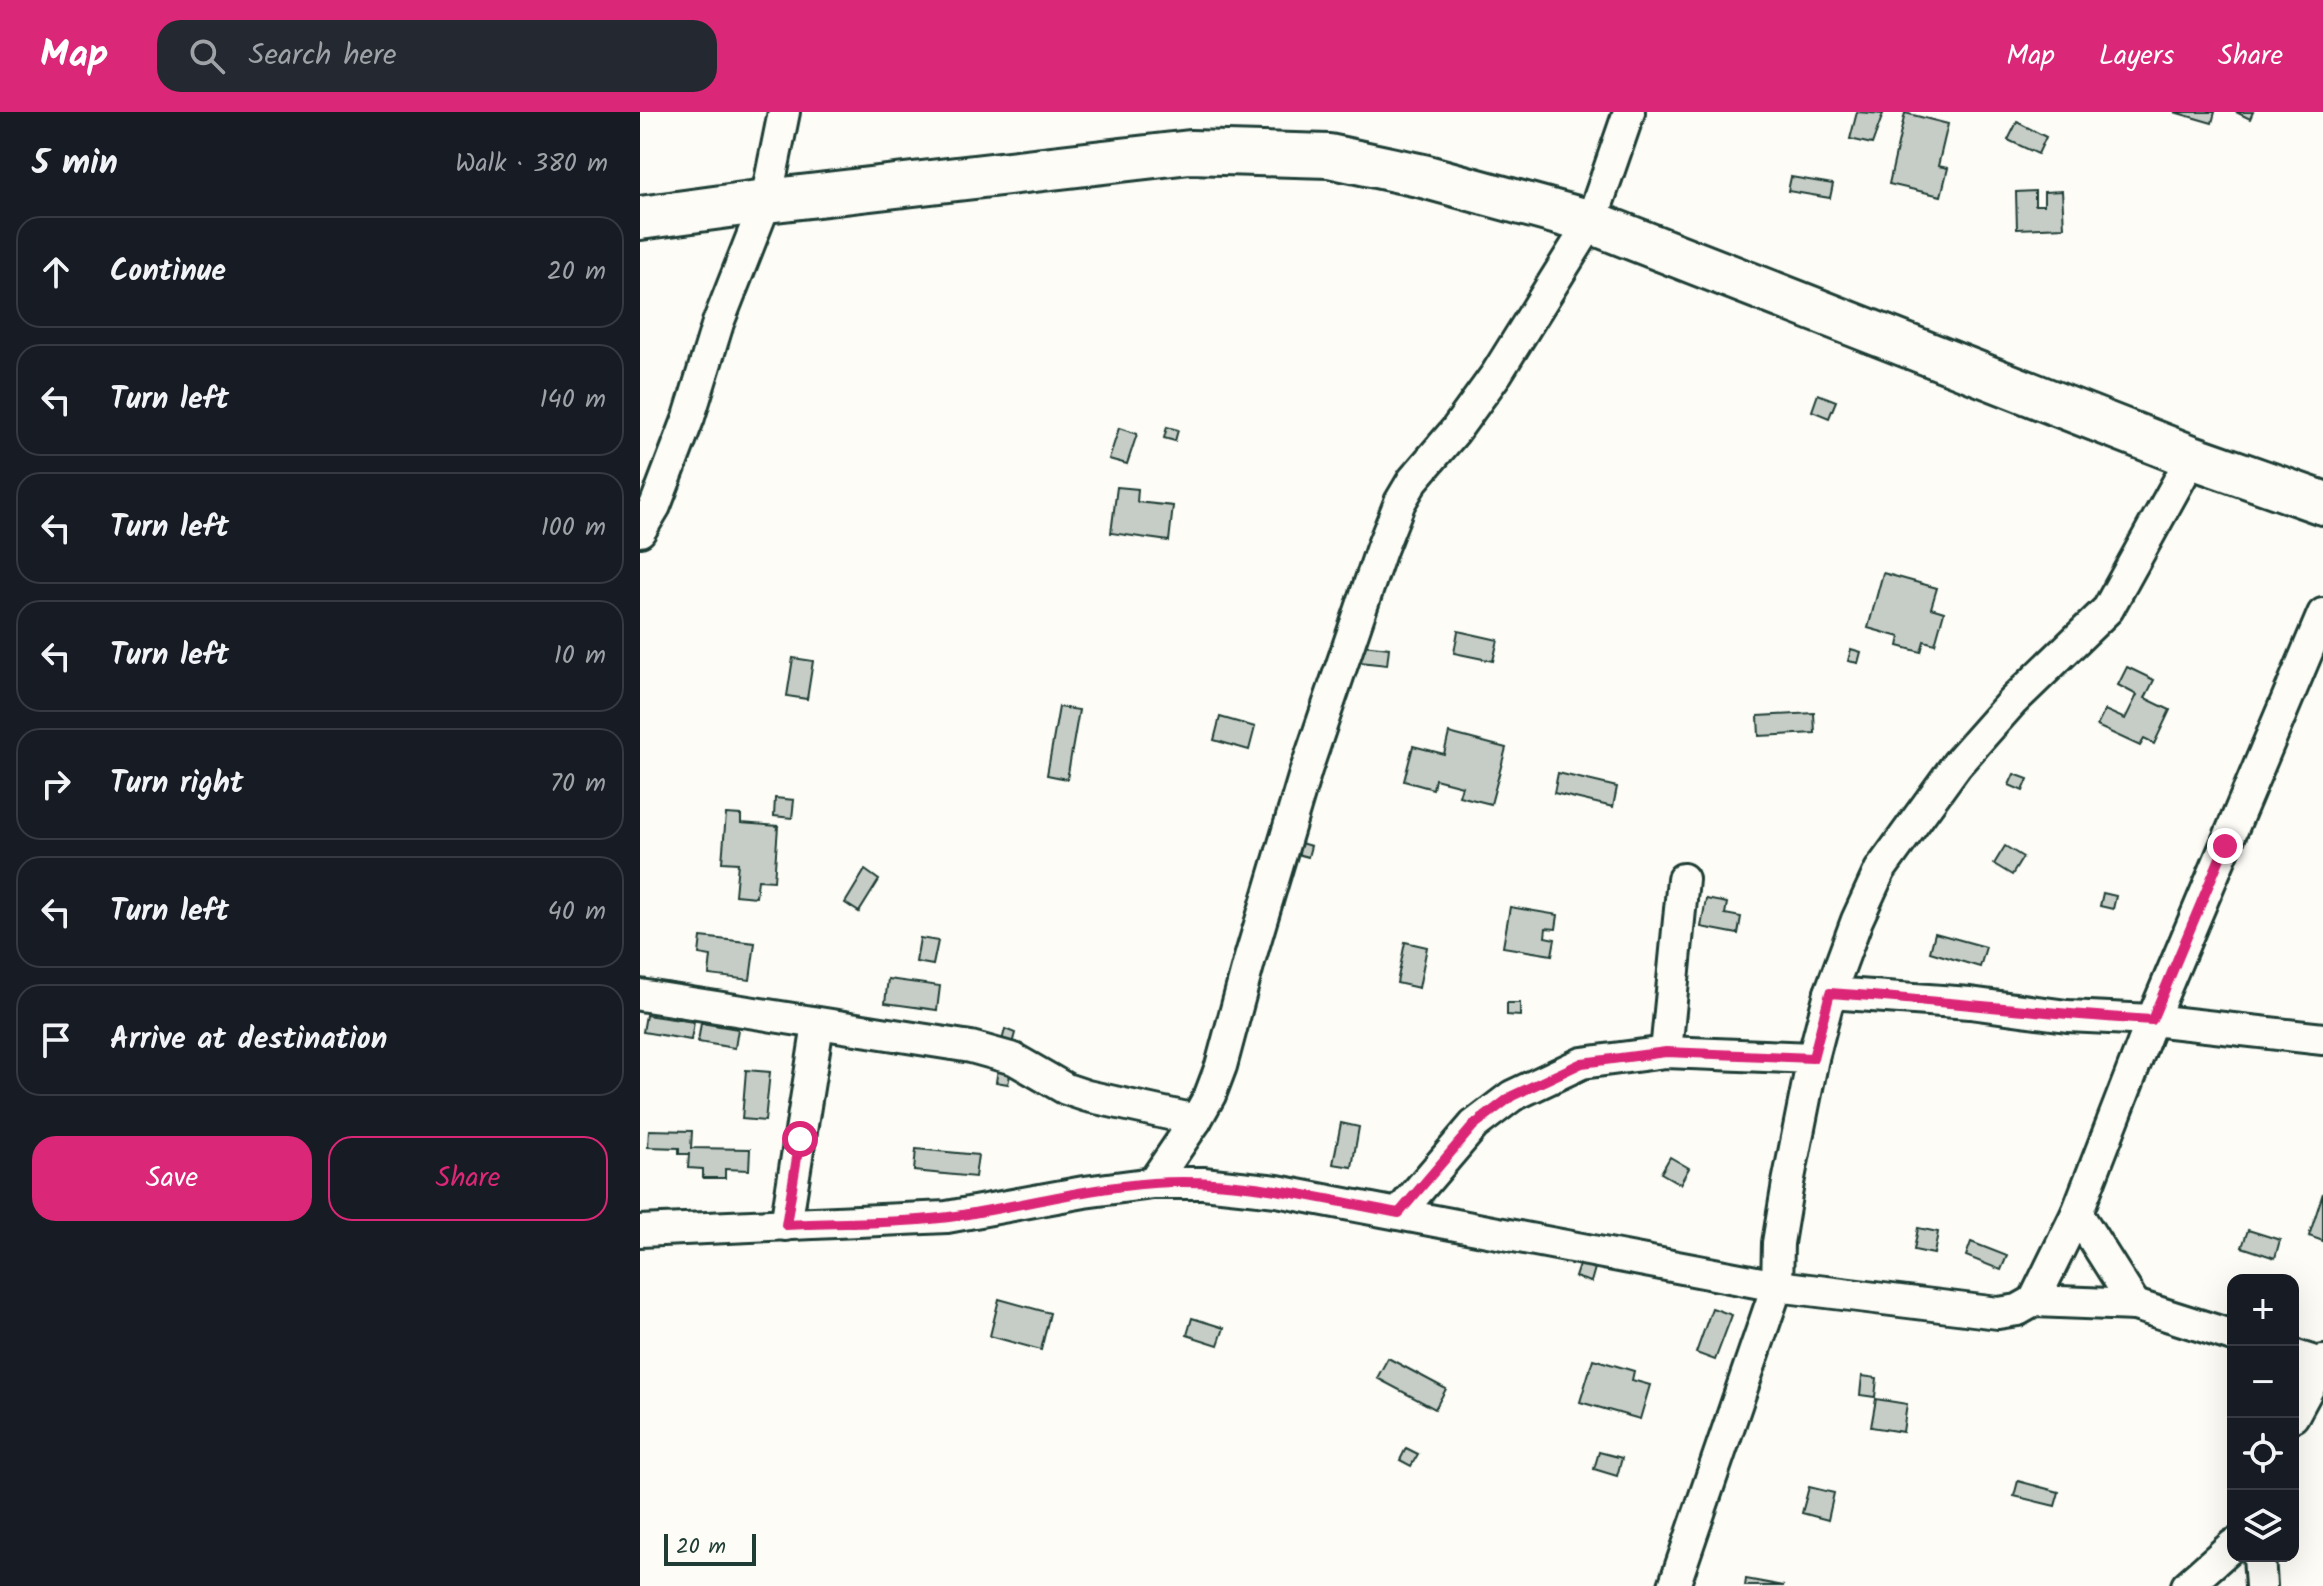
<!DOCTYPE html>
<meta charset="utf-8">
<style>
:root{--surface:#171b24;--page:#242831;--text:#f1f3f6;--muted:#9ea1a6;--line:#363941;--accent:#db2777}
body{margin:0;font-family:Kalam,sans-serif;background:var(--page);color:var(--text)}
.controls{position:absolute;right:24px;bottom:24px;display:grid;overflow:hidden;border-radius:16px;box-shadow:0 8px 32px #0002}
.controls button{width:72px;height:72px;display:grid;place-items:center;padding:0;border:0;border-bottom:2px solid var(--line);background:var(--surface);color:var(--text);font:40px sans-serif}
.scale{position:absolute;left:24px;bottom:20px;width:92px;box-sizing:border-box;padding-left:8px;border:4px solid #1f3d34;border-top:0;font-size:22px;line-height:28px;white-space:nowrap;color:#1f3d34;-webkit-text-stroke:6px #fdfcf7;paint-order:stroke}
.stop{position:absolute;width:24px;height:24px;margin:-18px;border:6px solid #db2777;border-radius:50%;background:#fff}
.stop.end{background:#db2777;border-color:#fff;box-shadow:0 2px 8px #0008}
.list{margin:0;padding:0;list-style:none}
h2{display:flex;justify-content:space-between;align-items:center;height:104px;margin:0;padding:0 32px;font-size:34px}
h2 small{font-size:26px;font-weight:400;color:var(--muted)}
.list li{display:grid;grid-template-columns:52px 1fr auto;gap:24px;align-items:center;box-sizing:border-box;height:112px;margin:0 16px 16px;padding:0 16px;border:2px solid var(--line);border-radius:24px}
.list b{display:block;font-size:30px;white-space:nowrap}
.list em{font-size:26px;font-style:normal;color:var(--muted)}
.actions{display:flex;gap:16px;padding:24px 32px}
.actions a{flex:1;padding:18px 0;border:2px solid var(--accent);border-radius:24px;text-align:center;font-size:28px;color:var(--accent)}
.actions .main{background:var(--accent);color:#fff}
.icon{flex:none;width:44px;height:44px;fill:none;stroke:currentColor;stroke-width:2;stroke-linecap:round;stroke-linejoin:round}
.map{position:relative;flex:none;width:1683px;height:1474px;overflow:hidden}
header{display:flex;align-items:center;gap:48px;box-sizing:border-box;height:112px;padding:0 40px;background:var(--accent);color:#fff}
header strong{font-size:38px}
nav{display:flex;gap:44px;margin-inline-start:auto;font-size:28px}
.search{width:560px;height:72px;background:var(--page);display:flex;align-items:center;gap:20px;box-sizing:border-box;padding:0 28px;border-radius:24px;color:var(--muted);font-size:30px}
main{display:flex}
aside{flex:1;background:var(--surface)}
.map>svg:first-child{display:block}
.building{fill:#c6cdc7;stroke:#1f3d34;stroke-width:2}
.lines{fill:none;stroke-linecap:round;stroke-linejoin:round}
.street-casing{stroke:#1f3d34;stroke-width:36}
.secondary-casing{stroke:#1f3d34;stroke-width:48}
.street{stroke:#fdfcf7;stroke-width:30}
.secondary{stroke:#fdfcf7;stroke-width:42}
.route{stroke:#db2777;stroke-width:10}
</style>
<header>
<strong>Map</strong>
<div class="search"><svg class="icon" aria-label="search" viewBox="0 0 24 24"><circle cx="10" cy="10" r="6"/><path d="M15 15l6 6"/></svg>Search here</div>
<nav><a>Map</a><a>Layers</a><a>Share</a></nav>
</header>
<main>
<aside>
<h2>5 min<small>Walk · 380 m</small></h2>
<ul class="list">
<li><svg class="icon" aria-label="ahead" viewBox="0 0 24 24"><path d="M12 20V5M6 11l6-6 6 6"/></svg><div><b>Continue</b></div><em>20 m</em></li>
<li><svg class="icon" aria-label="left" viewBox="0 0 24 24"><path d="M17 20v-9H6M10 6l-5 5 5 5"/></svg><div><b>Turn left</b></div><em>140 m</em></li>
<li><svg class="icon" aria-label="left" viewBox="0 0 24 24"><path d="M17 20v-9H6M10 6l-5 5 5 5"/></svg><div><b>Turn left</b></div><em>100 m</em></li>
<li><svg class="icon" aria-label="left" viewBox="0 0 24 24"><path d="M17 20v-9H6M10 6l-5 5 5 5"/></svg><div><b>Turn left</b></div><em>10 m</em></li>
<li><svg class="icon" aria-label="right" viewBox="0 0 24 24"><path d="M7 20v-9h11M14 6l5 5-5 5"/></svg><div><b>Turn right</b></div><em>70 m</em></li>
<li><svg class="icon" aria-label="left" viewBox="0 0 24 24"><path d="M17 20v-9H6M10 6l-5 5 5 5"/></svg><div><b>Turn left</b></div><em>40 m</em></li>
<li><svg class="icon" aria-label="arrive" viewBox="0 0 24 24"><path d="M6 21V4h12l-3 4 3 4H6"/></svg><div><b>Arrive at destination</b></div></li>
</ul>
<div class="actions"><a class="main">Save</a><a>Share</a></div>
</aside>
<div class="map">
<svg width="1683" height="1474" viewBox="0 0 1683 1474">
<rect width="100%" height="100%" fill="#fdfcf7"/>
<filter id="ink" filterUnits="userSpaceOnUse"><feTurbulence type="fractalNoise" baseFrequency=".0125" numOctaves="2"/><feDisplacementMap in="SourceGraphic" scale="16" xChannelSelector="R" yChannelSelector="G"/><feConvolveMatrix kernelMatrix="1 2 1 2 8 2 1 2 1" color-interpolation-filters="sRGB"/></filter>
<g filter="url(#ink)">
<g class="building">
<path d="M 1217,0 L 1243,2 L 1232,32 L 1210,27 Z"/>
<path d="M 1534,0 L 1575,0 L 1572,11 Z"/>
<path d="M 1596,0 L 1613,0 L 1610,7 Z"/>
<path d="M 1265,1 L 1308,12 L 1298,54 L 1308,56 L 1301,84 L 1249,72 Z"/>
<path d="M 1377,10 L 1406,25 L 1398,42 L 1368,28 Z"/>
<path d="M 1151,65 L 1193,72 L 1190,86 L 1148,79 Z"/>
<path d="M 1395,79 L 1395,93 L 1404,93 L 1404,80 L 1422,79 L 1424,115 L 1377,117 L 1376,80 Z"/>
<path d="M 1178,282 L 1196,289 L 1189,306 L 1172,299 Z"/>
<path d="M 527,315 L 538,318 L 535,329 L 524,326 Z"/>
<path d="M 479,316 L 497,322 L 487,352 L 469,347 Z"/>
<path d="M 477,375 L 498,377 L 497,390 L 533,394 L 529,429 L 471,421 Z"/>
<path d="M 1243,461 L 1297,476 L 1291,496 L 1304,500 L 1295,532 L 1284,529 L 1281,540 L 1258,534 L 1260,525 L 1228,516 Z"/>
<path d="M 818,519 L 858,528 L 853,549 L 814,541 Z"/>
<path d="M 722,533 L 749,536 L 747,553 L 720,550 Z"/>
<path d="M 1211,537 L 1221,540 L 1218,551 L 1208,549 Z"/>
<path d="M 153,546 L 173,549 L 167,587 L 147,584 Z"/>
<path d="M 1487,555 L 1514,568 L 1505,586 L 1530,598 L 1514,632 L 1504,627 L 1500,634 L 1457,614 L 1465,598 L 1485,607 L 1497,583 L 1478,573 Z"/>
<path d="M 419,595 L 439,598 L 427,667 L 407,663 Z"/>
<path d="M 1174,601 L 1175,621 L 1119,624 L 1118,604 Z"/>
<path d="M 580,605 L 615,615 L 609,638 L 574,628 Z"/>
<path d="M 809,621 L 866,636 L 851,692 L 819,684 L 822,674 L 795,667 L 793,677 L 764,669 L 773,634 L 804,642 Z"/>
<path d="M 918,661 L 977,675 L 973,695 L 914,681 Z"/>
<path d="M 1374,662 L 1388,667 L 1383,679 L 1369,673 Z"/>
<path d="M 135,686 L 154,688 L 152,706 L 134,704 Z"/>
<path d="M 86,702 L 101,703 L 101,711 L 138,714 L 134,769 L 118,768 L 116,785 L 95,783 L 98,751 L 82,750 Z"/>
<path d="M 660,731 L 671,734 L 668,745 L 657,742 Z"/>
<path d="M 1365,734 L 1383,745 L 1372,763 L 1354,752 Z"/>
<path d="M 225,758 L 239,768 L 219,800 L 205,791 Z"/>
<path d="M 1463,781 L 1476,784 L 1473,797 L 1460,794 Z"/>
<path d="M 1066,787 L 1087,791 L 1085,802 L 1101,805 L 1098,822 L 1061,815 Z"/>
<path d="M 870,795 L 918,803 L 916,817 L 906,816 L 905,825 L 915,827 L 912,843 L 863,835 Z"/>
<path d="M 1295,821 L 1346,835 L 1340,855 L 1290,840 Z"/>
<path d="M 61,825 L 115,831 L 110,868 L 69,863 L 71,844 L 59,842 Z"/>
<path d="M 280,826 L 298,829 L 293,853 L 276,850 Z"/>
<path d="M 765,830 L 787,835 L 779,876 L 757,871 Z"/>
<path d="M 248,867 L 300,874 L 297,898 L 245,891 Z"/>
<path d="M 867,891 L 880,891 L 880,904 L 867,903 Z"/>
<path d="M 6,903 L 54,910 L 51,928 L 3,920 Z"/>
<path d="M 61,911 L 98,917 L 95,936 L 58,930 Z"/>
<path d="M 365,917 L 375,921 L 372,932 L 362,929 Z"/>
<path d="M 358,957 L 371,959 L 368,972 L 356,970 Z"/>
<path d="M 106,958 L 130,960 L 125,1009 L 102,1007 Z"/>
<path d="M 701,1011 L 719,1015 L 712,1055 L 693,1052 Z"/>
<path d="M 9,1018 L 52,1019 L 51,1036 L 110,1037 L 109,1058 L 85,1057 L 85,1066 L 63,1066 L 63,1057 L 48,1056 L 49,1042 L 39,1042 L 39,1036 L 8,1035 Z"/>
<path d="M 276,1037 L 338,1043 L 335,1065 L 274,1059 Z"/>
<path d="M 1030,1045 L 1049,1056 L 1040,1072 L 1021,1061 Z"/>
<path d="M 1683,1081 L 1683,1129 L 1669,1124 Z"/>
<path d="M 1278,1116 L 1298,1120 L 1294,1142 L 1274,1138 Z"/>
<path d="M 1608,1118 L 1640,1128 L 1635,1146 L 1602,1135 Z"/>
<path d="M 1331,1130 L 1367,1144 L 1361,1158 L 1326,1144 Z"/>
<path d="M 940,1150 L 955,1156 L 951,1170 L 935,1165 Z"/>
<path d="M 359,1187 L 410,1201 L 401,1238 L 350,1224 Z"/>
<path d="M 1072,1196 L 1092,1203 L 1075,1248 L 1056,1241 Z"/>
<path d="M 552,1206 L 584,1216 L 578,1233 L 547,1223 Z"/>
<path d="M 748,1246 L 806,1277 L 795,1297 L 737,1266 Z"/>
<path d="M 953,1247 L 994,1259 L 992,1268 L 1010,1273 L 1000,1307 L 940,1290 Z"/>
<path d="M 1222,1264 L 1237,1266 L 1235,1285 L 1220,1283 Z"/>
<path d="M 1236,1287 L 1267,1292 L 1263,1320 L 1231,1315 Z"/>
<path d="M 766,1336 L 778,1342 L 771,1354 L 760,1348 Z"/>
<path d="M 959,1340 L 982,1346 L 977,1364 L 954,1357 Z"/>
<path d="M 1378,1369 L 1419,1380 L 1415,1394 L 1374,1384 Z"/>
<path d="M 1169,1375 L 1194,1381 L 1188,1408 L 1162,1401 Z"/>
<path d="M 1106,1467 L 1144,1474 L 1105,1474 Z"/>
</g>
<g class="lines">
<g class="street-casing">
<g id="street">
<path d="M 0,419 L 15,394 L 49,305 L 78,211 L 126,89 L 144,0"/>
<path d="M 1190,881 L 1330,891 L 1427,904 L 1512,908 L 1683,927"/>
<path d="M 0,883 L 331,935 L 374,947 L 426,977 L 447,984 L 556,1008"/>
<path d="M 1026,940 L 1043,767"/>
<path d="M 513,1071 L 556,1008 L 570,983 L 581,954 L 610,846 L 666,658 L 741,438 L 760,390 L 773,368 L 815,319 L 857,261 L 951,110 L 989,0"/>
<path d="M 759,1101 L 834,1013 L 872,984 L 942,951 L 1026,940 L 1173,946"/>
<path d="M 1437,1101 L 1495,1193"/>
<path d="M 146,1113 L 178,913"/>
<path d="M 0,1119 L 307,1105 L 444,1080 L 513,1071 L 563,1071 L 637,1079 L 1137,1174 L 1358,1201 L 1378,1198 L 1394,1189 L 1495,1193 L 1593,1224"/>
<path d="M 1394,1189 L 1437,1101 L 1512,908 L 1683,502"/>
<path d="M 1653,1243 L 1681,1252"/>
<path d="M 1653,1304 L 1683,1249"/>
<path d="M 1619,1444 L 1621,1474"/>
<path d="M 1034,1474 L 1137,1174 L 1138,1131 L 1148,1071 L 1173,946 L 1190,881 L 1217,808 L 1240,758 L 1317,652 L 1372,590 L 1468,497 L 1552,345"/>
<path d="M 1547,1474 L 1593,1433"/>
</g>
</g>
<g class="secondary-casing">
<path id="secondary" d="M 0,106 L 126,89 L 550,40 L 689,44 L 783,64 L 951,110 L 1552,345 L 1683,391"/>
</g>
<use href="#street" class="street"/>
<use href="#secondary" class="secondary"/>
</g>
</g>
<g class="lines" filter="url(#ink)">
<path class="route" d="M 160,1027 L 146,1113 C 198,1110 259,1112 309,1105 C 377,1095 444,1076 513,1071 C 595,1065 678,1086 759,1101 L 834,1013 L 872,984 L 942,951 L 1026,940 L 1173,946 L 1190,881 C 1297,888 1404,902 1512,908 L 1585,734"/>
</g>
</svg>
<div class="controls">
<button>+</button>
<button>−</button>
<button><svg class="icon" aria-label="locate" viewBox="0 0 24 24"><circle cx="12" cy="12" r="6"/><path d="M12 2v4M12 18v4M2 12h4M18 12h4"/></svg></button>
<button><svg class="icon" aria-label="layers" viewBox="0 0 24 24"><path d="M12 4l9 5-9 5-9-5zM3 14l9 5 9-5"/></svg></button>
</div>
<div class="scale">20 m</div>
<div class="stop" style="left:160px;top:1027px"></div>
<div class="stop end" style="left:1585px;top:734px"></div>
</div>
</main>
